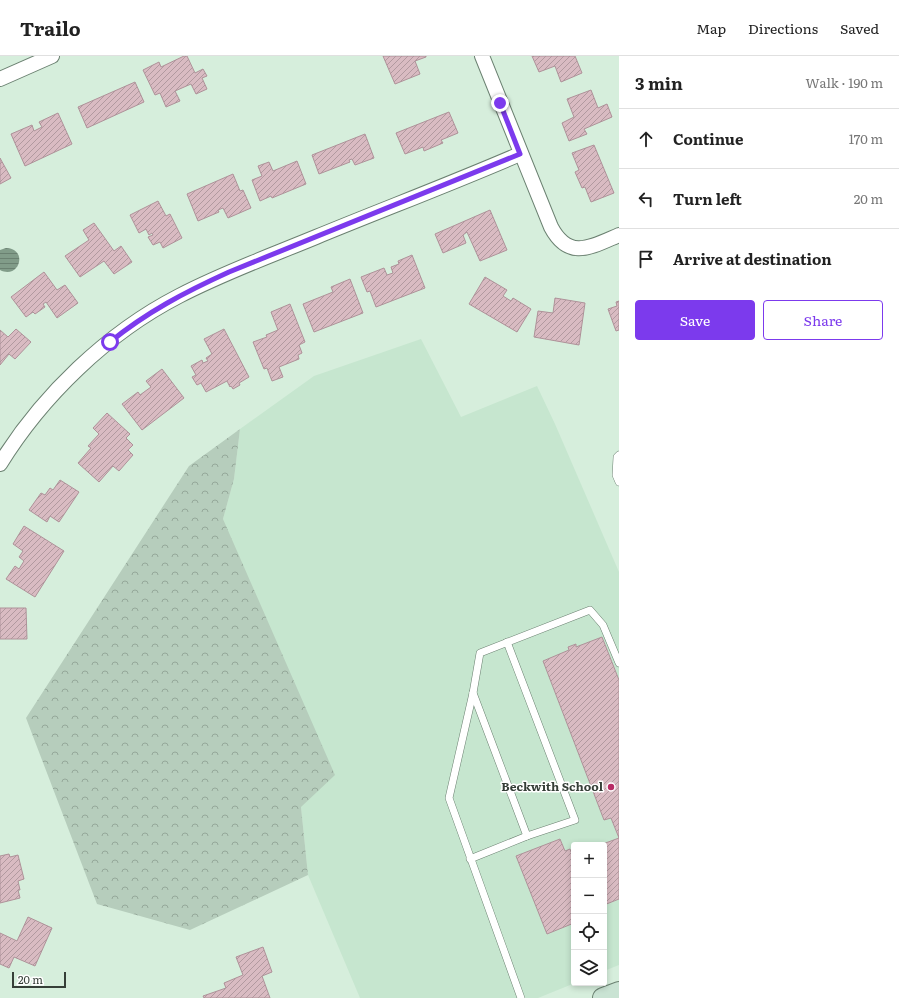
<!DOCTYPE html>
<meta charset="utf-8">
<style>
:root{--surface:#fff;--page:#f2f2f2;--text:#222;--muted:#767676;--line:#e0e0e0;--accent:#7c3aed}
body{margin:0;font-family:Literata,serif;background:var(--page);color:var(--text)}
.controls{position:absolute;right:12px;bottom:12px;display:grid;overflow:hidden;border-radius:4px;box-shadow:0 2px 6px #0003}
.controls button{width:36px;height:36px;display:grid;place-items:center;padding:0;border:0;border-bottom:1px solid var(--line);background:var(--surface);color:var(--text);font:20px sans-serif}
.scale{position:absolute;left:12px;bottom:10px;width:54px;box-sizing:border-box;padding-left:4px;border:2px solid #363f38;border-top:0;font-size:11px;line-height:14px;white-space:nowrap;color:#363f38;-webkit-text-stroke:3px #fff;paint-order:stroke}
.stop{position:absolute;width:12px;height:12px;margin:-9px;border:3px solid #7c3aed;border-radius:50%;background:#fff}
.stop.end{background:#7c3aed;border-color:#fff;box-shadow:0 1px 4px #0008}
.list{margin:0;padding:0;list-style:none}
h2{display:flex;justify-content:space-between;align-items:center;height:52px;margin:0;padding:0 16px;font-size:17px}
h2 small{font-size:13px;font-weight:400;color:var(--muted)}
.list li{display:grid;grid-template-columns:26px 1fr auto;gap:12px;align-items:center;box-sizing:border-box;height:60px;padding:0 16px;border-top:1px solid var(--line)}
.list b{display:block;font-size:15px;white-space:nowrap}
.list em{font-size:13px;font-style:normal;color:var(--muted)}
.actions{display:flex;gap:8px;padding:12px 16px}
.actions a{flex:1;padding:9px 0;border:1px solid var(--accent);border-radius:4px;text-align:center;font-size:14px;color:var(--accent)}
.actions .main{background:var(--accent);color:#fff}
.icon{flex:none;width:22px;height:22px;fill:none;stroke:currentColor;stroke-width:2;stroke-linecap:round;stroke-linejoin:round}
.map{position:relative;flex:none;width:619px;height:942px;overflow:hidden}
header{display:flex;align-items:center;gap:24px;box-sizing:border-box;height:56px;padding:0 20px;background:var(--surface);border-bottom:1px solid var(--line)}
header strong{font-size:19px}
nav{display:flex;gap:22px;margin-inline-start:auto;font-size:14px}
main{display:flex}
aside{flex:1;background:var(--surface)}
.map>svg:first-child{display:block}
.built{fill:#c6e6cf}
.forest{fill:url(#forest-crowns)}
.water{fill:url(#water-rules)}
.building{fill:url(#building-hatch);stroke:#ae9299}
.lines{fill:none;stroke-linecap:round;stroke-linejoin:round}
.lane-casing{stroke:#6b8171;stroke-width:8}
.street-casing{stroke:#6b8171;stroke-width:16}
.secondary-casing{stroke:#6b8171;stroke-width:22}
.lane{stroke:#fff;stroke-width:7}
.street{stroke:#fff;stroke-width:14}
.secondary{stroke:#c9e3d3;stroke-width:20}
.route{stroke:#7c3aed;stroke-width:5}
.poi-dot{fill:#b82c65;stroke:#fff;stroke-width:1.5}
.labels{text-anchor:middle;stroke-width:3;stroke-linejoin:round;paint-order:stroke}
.poi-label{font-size:12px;font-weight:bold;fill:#363f38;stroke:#fff;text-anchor:end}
</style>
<header>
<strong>Trailo</strong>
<nav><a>Map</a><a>Directions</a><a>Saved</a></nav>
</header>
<main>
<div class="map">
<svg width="619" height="942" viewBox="0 0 619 942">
<defs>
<pattern id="forest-crowns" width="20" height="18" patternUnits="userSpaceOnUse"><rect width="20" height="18" fill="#b6cdbc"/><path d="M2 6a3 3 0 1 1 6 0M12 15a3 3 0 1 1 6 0" fill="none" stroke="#95a89a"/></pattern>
<pattern id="water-rules" width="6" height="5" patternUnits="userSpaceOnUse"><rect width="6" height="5" fill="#819c89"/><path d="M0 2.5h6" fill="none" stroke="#6a8171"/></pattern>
<pattern id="building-hatch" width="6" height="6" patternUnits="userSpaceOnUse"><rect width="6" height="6" fill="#d9bbc2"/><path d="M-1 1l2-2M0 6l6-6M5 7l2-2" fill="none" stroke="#b1999f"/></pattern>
</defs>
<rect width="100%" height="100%" fill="#d6eedc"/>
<path class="built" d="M 421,283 L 461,361 L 537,330 L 555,368 L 619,516 L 619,909 L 604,915 L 604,789 L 574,789 L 575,927 L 538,942 L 360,942 L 308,819 L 301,751 L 223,463 L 234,423 L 240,373 L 314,320 Z"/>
<path class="forest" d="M 240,373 L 234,423 L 223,463 L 335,719 L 301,751 L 308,819 L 190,874 L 97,848 L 26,662 L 189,410 Z"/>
<path class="water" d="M 6,192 C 29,193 19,224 0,214 L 0,194 Z"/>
<g class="building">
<path d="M 184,0 L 187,0 L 195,17 L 203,13 L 207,20 L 202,22 L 207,33 L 196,38 L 191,28 L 175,35 L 180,45 L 166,51 L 160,37 L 155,39 L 143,14 L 159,6 L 161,11 Z"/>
<path d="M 383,0 L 426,0 L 426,1 L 415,5 L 420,18 L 395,28 Z"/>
<path d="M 532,0 L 575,0 L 582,17 L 561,26 L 555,10 L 539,16 Z"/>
<path d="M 135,26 L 144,46 L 87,72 L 78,51 Z"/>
<path d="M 591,34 L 598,52 L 607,48 L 612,61 L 584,73 L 587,78 L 569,85 L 562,67 L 574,61 L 567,43 Z"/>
<path d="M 449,56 L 458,77 L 441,84 L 443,87 L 424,95 L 423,91 L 405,98 L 396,77 Z"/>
<path d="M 58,57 L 72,88 L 25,110 L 11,78 L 32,69 L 34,75 L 42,71 L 39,66 Z"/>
<path d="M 365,78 L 374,102 L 355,109 L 352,103 L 349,104 L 350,106 L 319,118 L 312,99 Z"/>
<path d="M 594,89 L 614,137 L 591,146 L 585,131 L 582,132 L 575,116 L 579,114 L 572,97 Z"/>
<path d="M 0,102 L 11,122 L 0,128 Z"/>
<path d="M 297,105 L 306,128 L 272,142 L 271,140 L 260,145 L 252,124 L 262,120 L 258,110 L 269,106 L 273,115 Z"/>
<path d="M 233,118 L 240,135 L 243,134 L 251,152 L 228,162 L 223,152 L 218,154 L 219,156 L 198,165 L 187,138 Z"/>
<path d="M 158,145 L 166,160 L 170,158 L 182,182 L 163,192 L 160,186 L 153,189 L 148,181 L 153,179 L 152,177 L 149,179 L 146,173 L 139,177 L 130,159 Z"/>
<path d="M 490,154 L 507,194 L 480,205 L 467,176 L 463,179 L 466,187 L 443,197 L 435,178 Z"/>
<path d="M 94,167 L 114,195 L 121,190 L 132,206 L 114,218 L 104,205 L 80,221 L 65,200 L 89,184 L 83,174 Z"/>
<path d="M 412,199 L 425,232 L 376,251 L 370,235 L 367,236 L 361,221 L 384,212 L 387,219 L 393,217 L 391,211 L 399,208 L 398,205 Z"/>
<path d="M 44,216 L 57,234 L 65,229 L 78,247 L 57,262 L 46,246 L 43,248 L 45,251 L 35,258 L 33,256 L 26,261 L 11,241 Z"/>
<path d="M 485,221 L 507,234 L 503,240 L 511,245 L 513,242 L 531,253 L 517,276 L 469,248 Z"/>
<path d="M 350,223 L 363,257 L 314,276 L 303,248 L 333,236 L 331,231 Z"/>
<path d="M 555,242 L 585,247 L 579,289 L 534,281 L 538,255 L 553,257 Z"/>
<path d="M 619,245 L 619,274 L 616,275 L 608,253 L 617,250 L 616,246 Z"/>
<path d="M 290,248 L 305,286 L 299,289 L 302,297 L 298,299 L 299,303 L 279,311 L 283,321 L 272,325 L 267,312 L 264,313 L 253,286 L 267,281 L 266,279 L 278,274 L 271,256 Z"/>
<path d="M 16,273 L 31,286 L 15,303 L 9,298 L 0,309 L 0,274 L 8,281 Z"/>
<path d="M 224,273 L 249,321 L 239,327 L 240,329 L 233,333 L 231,330 L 230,331 L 227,325 L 206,336 L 201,327 L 197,329 L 192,321 L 196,319 L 191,310 L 202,304 L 203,307 L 208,305 L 206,302 L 212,298 L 204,283 Z"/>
<path d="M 162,313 L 184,342 L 142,374 L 122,348 L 138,336 L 140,339 L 151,331 L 146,325 Z"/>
<path d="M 107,357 L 130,378 L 126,382 L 133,389 L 128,394 L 133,399 L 119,415 L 113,410 L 99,426 L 78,407 L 91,392 L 88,390 L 99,378 L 93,372 Z"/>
<path d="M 60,424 L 79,436 L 59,466 L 50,460 L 47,466 L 29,454 L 41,437 L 45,439 L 50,432 L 53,434 Z"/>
<path d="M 24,470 L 64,495 L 35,541 L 6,523 L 15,510 L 19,513 L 24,505 L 19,501 L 23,495 L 13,488 Z"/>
<path d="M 0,552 L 26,552 L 27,583 L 0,583 Z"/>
<path d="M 602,581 L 619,624 L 619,843 L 604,849 L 604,789 L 600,789 L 619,782 L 611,762 L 604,764 L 543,605 L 569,594 L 568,591 L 576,588 L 576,591 Z"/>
<path d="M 560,783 L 565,795 L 570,793 L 571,796 L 574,795 L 574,867 L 547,878 L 516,800 Z"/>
<path d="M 9,798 L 10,801 L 18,799 L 24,823 L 18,825 L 20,834 L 18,834 L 20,842 L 0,847 L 0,800 Z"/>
<path d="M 28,861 L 52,872 L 35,910 L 14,901 L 9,912 L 0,908 L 0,877 L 17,885 Z"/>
<path d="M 263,891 L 272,916 L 262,920 L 270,942 L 204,942 L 203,940 L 226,932 L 224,927 L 243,919 L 236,901 Z"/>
</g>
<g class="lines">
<g class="lane-casing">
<g id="lane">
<path d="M 619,399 L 617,401 L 616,419 L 619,426"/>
<path d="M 473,637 L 527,780"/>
<path d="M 470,803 L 527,780 L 575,764 L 507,586"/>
<path d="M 521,942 L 449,742 L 473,637 L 480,597 L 590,554 L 603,569 L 619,607"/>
</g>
</g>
<g class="street-casing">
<g id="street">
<path d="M 482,0 L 551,171 C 569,205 591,191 619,179"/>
<path d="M 0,23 L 52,0"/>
<path d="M 0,408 C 42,340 107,277 179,240 C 223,217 270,200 316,181 C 384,153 453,127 520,98"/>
</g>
</g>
<g class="secondary-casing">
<path id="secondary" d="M 603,942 L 619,936"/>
</g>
<use href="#lane" class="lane"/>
<use href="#street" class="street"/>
<use href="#secondary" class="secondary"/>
</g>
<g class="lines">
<path class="route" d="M 110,286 C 147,256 185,236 229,216 L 520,98 L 500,47"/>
</g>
<circle class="poi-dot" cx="611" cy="731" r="4"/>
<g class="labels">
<g class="poi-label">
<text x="603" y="735">Beckwith School</text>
</g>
</g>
</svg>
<div class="controls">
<button>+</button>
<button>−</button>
<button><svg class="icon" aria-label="locate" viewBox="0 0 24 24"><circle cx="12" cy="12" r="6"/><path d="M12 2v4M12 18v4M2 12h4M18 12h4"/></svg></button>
<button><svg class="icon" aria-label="layers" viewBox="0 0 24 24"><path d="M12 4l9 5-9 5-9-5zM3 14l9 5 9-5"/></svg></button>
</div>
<div class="scale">20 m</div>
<div class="stop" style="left:110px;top:286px"></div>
<div class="stop end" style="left:500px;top:47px"></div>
</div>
<aside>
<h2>3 min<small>Walk · 190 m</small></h2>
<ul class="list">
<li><svg class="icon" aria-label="ahead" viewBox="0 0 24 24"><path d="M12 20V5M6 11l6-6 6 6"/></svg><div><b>Continue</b></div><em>170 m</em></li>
<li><svg class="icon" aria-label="left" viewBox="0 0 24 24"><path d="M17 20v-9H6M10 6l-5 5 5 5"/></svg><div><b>Turn left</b></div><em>20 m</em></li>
<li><svg class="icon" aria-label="arrive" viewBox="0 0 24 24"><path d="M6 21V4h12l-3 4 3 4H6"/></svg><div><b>Arrive at destination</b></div></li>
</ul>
<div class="actions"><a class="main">Save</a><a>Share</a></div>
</aside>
</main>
